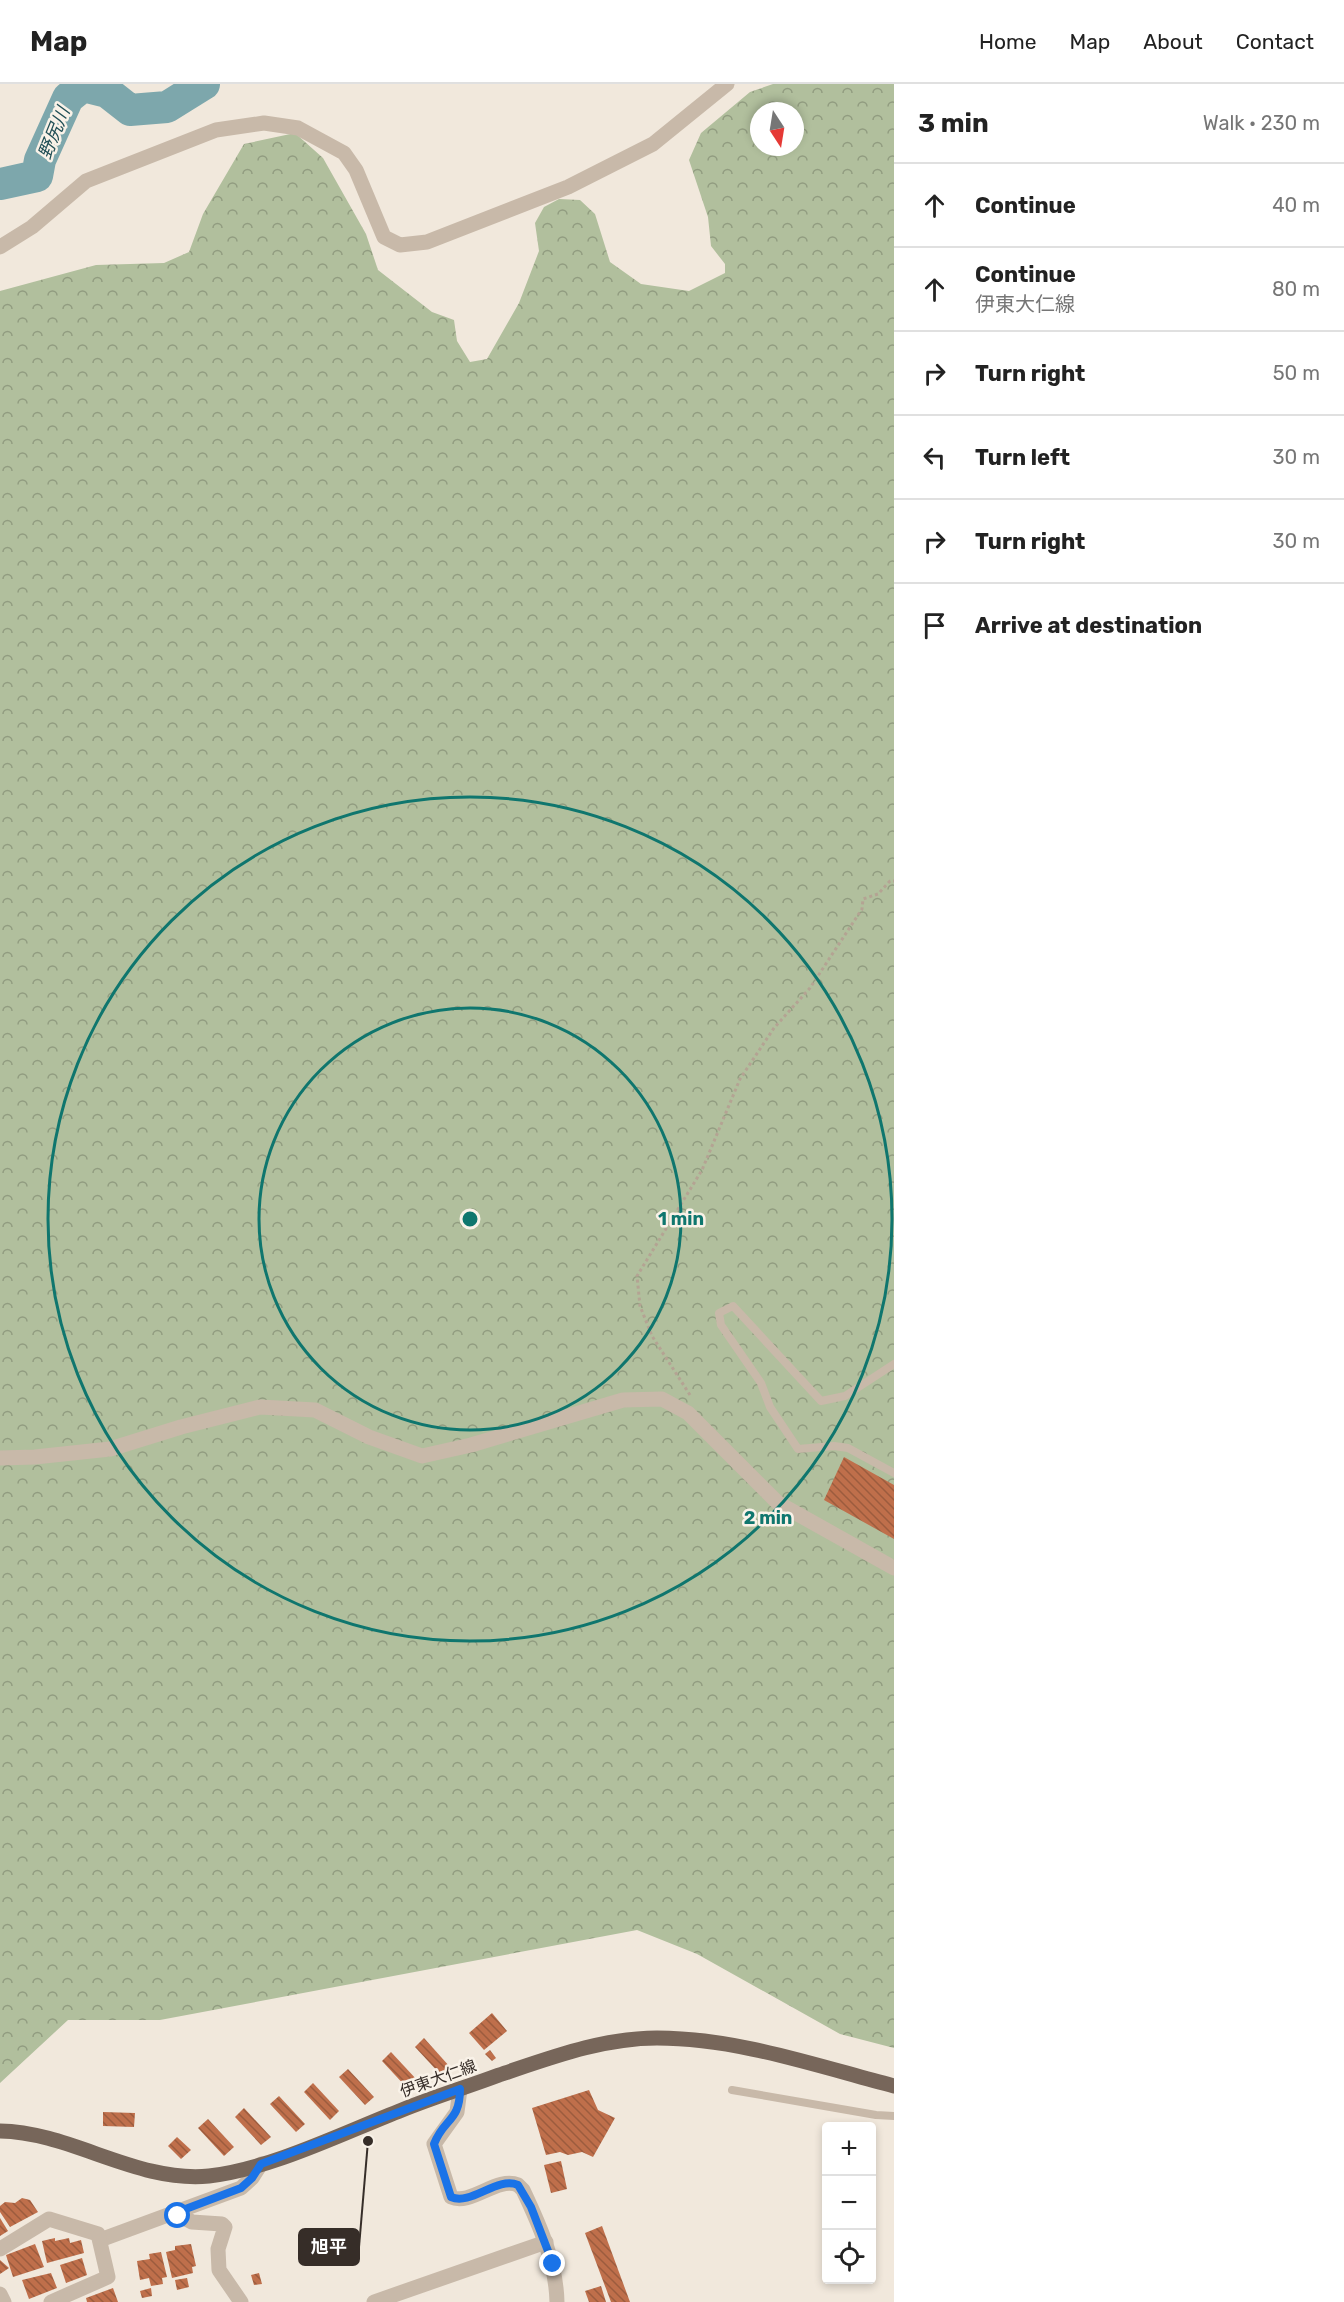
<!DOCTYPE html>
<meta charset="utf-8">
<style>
:root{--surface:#fff;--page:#f6f6f6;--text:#222;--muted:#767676;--line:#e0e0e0}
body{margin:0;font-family:Rubik,"Noto Sans JP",sans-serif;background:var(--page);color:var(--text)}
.controls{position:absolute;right:18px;bottom:18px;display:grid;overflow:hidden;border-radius:6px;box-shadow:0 3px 9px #0003}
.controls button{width:54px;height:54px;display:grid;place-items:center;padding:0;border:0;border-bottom:2px solid var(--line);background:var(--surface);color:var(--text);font:30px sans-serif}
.compass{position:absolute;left:750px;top:18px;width:54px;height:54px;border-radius:50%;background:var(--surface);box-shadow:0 3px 9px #0003;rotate:168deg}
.stop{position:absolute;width:18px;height:18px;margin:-14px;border:4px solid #1a73e8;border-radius:50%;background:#fff}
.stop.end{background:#1a73e8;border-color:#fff;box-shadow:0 2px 6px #0008}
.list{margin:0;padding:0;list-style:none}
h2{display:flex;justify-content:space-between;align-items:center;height:78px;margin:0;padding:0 24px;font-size:26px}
h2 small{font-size:20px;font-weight:400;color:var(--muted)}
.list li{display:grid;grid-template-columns:39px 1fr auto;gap:18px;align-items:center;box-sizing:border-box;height:84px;padding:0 24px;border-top:2px solid var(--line)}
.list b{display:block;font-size:22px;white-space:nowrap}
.list p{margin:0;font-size:20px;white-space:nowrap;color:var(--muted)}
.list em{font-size:20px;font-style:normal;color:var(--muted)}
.icon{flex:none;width:33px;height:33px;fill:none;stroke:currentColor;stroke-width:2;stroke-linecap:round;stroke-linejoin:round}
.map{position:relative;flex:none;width:894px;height:2218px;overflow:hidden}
header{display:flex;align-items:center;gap:36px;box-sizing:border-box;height:84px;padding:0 30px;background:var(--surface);border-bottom:2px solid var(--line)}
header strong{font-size:28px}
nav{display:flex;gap:33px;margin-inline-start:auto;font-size:21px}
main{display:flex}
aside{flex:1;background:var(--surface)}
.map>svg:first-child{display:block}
.forest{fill:url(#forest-crowns);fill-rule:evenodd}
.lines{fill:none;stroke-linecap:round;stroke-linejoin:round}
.river{stroke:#7da7ac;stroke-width:32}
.building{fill:url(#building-back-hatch)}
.path{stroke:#b4a393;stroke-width:3;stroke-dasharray:3 3;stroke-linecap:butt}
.service{stroke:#c8b9a9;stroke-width:8}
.minor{stroke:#c8b9a9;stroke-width:15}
.primary{stroke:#77665a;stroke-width:15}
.route{stroke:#1a73e8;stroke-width:8}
.ring{fill:none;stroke:#0f766e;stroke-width:3}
.labels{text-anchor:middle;stroke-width:5;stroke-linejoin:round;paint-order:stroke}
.street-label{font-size:16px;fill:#362d28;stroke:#f9f2e8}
.water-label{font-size:18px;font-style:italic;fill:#204e55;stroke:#f9f2e8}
.centre{fill:#0f766e;stroke:#f9f2e8;stroke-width:3}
.ring-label{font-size:18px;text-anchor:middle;font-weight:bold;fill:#0f766e;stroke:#f9f2e8;stroke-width:5;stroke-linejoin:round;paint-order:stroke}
.leader{fill:none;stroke:#362d28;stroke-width:2}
.callout-dot{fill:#362d28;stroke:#f9f2e8;stroke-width:2}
.callout{fill:#362d28;stroke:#362d28;stroke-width:2}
.callout-label{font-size:18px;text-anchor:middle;font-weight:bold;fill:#fff}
</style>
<header>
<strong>Map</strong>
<nav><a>Home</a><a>Map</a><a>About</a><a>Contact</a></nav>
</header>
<main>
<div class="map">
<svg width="894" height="2218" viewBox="0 0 894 2218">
<defs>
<pattern id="forest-crowns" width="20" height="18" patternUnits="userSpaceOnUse" patternTransform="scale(1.5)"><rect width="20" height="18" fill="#b1bf9d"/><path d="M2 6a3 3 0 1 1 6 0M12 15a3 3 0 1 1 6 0" fill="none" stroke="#919c80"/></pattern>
<pattern id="building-back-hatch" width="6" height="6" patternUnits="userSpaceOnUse" patternTransform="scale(1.5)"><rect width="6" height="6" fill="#bf6f4b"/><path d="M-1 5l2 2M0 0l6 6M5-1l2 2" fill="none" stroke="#9c5c3e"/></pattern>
</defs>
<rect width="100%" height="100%" fill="#f1e8dc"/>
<path class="forest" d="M 773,0 L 894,0 L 894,1964 L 840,1950 L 697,1870 L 637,1846 L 160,1936 L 68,1936 L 0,1999 L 0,207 L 96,181 L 164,179 L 189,168 L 203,130 L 244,60 L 295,49 L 323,74 L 366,150 L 378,186 L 432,228 L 454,236 L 457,257 L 470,278 L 487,275 L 519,219 L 539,167 L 535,139 L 544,123 L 559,115 L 580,116 L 595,130 L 610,178 L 641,200 L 689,207 L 725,189 L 725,180 L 711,162 L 708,133 L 689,76 L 701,49 L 750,8 ZM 759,27 L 795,27 L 795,63 L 759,63 Z"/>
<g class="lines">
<path class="river" d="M 0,100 L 37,92 L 40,76 L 68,14 L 83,2 L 107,8 L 130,26 L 167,23 L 204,0"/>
</g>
<g class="building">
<path d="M 844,1373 L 894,1401 L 894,1455 L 824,1416 Z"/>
<path d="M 492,1929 L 507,1947 L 484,1966 L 469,1949 Z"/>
<path d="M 424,1954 L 450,1983 L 441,1991 L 415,1963 Z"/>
<path d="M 490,1966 L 496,1974 L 492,1977 L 485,1970 Z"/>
<path d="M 391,1968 L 417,1996 L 408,2005 L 382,1977 Z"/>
<path d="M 348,1985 L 374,2013 L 365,2021 L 339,1993 Z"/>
<path d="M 313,1999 L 339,2027 L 330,2036 L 304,2008 Z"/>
<path d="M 589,2006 L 598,2026 L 615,2034 L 593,2073 L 582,2068 L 568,2071 L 560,2068 L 546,2071 L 532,2024 Z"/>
<path d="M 279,2012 L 305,2040 L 296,2048 L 270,2020 Z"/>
<path d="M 244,2024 L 271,2053 L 261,2061 L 235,2033 Z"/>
<path d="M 103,2028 L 135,2029 L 134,2043 L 103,2042 Z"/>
<path d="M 208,2035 L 234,2063 L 224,2072 L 198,2044 Z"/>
<path d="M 177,2053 L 191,2066 L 181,2075 L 168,2062 Z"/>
<path d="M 561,2077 L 567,2105 L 551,2109 L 544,2081 Z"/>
<path d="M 22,2114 L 30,2116 L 38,2128 L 10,2143 L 0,2128 L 0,2122 L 5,2118 L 15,2119 Z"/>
<path d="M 0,2134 L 8,2147 L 0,2152 Z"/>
<path d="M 602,2142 L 630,2218 L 611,2218 L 585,2149 Z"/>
<path d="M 55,2154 L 55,2157 L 69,2154 L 70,2159 L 81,2156 L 84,2169 L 47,2179 L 42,2157 Z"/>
<path d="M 35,2160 L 44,2183 L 13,2193 L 6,2171 Z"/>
<path d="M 191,2160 L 196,2182 L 192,2183 L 193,2189 L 172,2194 L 166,2168 L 175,2166 L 175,2162 Z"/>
<path d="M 161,2168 L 167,2193 L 162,2194 L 163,2200 L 151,2202 L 149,2194 L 140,2196 L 137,2177 L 150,2175 L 149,2170 Z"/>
<path d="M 82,2174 L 87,2191 L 66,2199 L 60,2181 Z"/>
<path d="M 0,2176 L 9,2184 L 0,2190 Z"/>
<path d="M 51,2189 L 57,2204 L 29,2215 L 22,2196 Z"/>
<path d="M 259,2189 L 262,2200 L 254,2201 L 251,2191 Z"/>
<path d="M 187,2194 L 189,2203 L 177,2206 L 175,2196 Z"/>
<path d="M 601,2202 L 606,2218 L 589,2218 L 585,2207 Z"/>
<path d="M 113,2204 L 118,2218 L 87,2218 L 86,2214 Z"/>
<path d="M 151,2204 L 152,2212 L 142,2214 L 140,2207 Z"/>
</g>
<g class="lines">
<path class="path" d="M 690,1311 L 652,1252 L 640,1222 L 637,1192 L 702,1086 L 740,995 L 774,944 L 810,904 L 862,825 L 863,815 L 878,810 L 890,797 L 894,797"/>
<g class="service">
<path d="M 894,1280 L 845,1312 L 821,1317 L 733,1222 L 719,1229 L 721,1241 L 761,1299 L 770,1323 L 798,1365 L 834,1362 L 848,1364 L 894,1389"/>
<path d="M 732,2006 L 876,2031 L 894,2032"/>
</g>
<g class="minor">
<path d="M 0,163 L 32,143 L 86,97 L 216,46 L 264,39 L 298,44 L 344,69 L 356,86 L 384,153 L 400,161 L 427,158 L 568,103 L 653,60 L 727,0"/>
<path d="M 0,1374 L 35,1373 L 110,1365 L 181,1343 L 260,1323 L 315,1326 L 369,1353 L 422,1372 L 471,1361 L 623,1316 L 662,1315 L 688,1329 L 778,1419 L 894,1484"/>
<path d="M 460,2005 L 457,2028 L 434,2060 L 451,2113 C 471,2122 497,2092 518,2101 L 523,2106 C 540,2142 556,2178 557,2218"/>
<path d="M 175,2129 L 192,2138 L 222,2140 L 225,2143 L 218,2165 L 219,2186 L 241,2218"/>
<path d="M 100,2156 L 241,2104 L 252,2094 L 261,2080"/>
<path d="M 0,2165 L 49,2135 L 98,2150 L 108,2193 L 51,2218"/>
<path d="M 0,2210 L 4,2218"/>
<path d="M 374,2218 L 546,2158"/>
</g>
<path class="primary" d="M 0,2047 C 71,2048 136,2099 209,2092 C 271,2085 343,2049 402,2026 C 434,2013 467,2003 499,1991 C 550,1974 602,1954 657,1954 C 737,1954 817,1982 894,2002"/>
</g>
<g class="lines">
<path class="route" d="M 178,2132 L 175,2129 L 241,2104 L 252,2094 L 261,2080 L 460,2005 C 460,2038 444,2034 434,2060 L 451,2113 C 471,2122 497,2092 518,2101 L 531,2123 L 553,2180"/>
</g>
<g class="ring">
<circle cx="470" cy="1135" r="211"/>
<circle cx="470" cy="1135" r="422"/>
</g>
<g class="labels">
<g class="street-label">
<text transform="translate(438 1994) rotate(-20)" y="6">伊東大仁線</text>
</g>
<g class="water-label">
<text transform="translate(54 49) rotate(-68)" y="6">野尻川</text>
</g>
</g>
<circle cx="470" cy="1135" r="9" class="centre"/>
<g class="ring-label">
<text x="681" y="1141">1 min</text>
<text x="768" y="1440">2 min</text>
</g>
<path class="leader" d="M368 2057L359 2163"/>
<circle class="callout-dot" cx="368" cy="2057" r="6"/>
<rect class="callout" x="299" y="2145" width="60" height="36" rx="6"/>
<g class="callout-label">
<text x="329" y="2169">旭平</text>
</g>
</svg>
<div class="controls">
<button>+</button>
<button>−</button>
<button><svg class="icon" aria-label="locate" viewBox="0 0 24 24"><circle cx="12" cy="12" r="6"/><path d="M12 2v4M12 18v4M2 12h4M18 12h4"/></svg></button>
</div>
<svg class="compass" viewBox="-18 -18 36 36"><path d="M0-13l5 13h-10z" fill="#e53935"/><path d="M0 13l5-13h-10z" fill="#767676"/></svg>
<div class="stop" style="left:178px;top:2132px"></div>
<div class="stop end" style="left:553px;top:2180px"></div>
</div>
<aside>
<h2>3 min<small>Walk · 230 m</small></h2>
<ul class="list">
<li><svg class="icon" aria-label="ahead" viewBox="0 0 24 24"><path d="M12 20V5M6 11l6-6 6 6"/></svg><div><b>Continue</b></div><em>40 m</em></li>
<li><svg class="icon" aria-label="ahead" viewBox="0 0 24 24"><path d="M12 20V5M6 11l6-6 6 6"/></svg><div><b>Continue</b><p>伊東大仁線</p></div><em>80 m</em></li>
<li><svg class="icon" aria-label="right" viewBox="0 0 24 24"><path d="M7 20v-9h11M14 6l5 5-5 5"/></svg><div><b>Turn right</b></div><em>50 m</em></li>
<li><svg class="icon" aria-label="left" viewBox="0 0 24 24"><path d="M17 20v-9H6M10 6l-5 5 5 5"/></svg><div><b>Turn left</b></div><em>30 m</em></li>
<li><svg class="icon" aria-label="right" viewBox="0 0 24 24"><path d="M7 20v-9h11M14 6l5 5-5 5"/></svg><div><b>Turn right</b></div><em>30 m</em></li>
<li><svg class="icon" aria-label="arrive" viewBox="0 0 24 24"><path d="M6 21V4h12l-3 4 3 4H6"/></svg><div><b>Arrive at destination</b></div></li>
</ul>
</aside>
</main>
